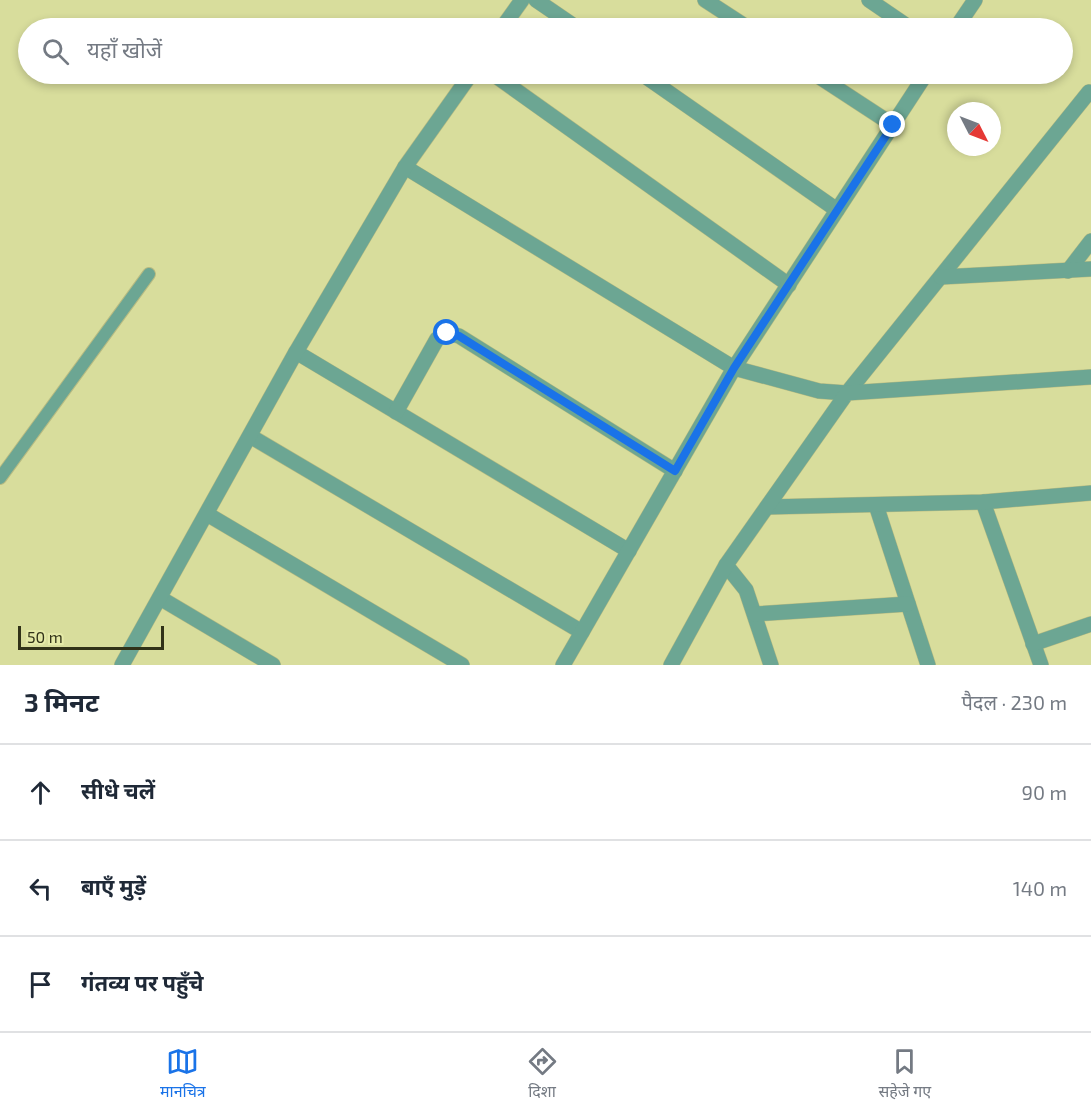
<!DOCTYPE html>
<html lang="hi">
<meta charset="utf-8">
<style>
:root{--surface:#fff;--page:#f2f2f3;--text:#1f2937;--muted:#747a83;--line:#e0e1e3;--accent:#1a73e8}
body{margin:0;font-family:"Exo 2","Noto Sans Devanagari",sans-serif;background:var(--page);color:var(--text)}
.compass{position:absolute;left:947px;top:102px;width:54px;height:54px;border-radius:50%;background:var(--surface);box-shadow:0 3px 9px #0003;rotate:132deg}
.scale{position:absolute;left:18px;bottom:15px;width:146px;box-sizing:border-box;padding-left:6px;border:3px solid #313218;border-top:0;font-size:16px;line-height:21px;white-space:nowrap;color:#313218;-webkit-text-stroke:4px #e5eaa8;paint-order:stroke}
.stop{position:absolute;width:18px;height:18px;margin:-14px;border:4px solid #1a73e8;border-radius:50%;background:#fff}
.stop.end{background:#1a73e8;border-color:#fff;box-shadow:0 2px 6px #0008}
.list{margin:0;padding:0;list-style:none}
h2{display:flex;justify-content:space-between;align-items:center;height:78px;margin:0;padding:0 24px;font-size:26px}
h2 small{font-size:20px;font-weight:400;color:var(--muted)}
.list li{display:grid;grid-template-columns:39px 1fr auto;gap:18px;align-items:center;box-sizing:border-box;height:96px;padding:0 24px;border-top:2px solid var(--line)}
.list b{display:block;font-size:22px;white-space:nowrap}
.list em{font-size:20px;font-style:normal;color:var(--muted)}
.icon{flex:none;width:33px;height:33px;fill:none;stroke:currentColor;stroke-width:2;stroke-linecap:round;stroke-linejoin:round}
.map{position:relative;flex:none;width:1091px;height:665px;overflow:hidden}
.search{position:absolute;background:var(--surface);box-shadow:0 3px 9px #0003;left:18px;right:18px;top:18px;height:66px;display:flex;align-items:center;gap:15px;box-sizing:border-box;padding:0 21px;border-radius:33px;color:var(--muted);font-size:22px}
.sheet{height:366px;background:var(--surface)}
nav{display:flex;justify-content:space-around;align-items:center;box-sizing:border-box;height:84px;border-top:2px solid var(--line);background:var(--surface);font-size:16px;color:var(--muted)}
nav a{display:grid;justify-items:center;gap:3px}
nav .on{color:var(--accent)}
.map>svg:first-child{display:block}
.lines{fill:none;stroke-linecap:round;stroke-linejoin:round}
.service-casing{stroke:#b7bb82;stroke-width:14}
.minor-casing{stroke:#b7bb82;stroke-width:16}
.service{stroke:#6ca693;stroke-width:12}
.minor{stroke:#6ca693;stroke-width:15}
.route{stroke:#1a73e8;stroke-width:8}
</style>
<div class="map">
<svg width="1091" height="665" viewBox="0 0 1091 665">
<rect width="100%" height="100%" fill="#d8dd9c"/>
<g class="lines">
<g class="service-casing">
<path id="service" d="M 0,478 L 149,274"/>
</g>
<g class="minor-casing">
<g id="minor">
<path d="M 536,0 L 577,28"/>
<path d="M 705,0 L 748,28"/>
<path d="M 869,0 L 910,28"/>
<path d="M 502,28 L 522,0"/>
<path d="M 956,28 L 975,0"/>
<path d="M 493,74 L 789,285"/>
<path d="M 642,74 L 837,210"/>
<path d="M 815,74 L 893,125"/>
<path d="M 405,167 L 734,368 L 819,391 L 847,393 L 1089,92"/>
<path d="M 1068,271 L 1091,241"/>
<path d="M 941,277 L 1091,269"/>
<path d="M 296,352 L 629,551"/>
<path d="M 396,412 L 437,339 L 447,333 L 459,336 L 675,471"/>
<path d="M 250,436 L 582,632"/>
<path d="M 983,502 L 1041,665"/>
<path d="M 876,505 L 928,665"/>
<path d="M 767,507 L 983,502 L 1091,493"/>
<path d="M 207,514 L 462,665"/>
<path d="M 726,565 L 746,590 L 771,665"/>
<path d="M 160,598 L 273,665"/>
<path d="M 755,614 L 908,604"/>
<path d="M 1033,644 L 1091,624"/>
<path d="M 122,665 L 296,352 L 405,167 L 471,74"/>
<path d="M 563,665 L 734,368 L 926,74"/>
<path d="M 671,665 L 726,565 L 847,393 L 1091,377"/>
</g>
</g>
<use href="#service" class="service"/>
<use href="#minor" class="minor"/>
</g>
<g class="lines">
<path class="route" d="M 447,333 L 459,336 L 675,471 L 734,368 L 893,125"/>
</g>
</svg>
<svg class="compass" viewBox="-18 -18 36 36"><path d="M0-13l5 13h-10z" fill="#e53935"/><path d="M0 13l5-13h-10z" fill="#747a83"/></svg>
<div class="scale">50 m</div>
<div class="stop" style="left:447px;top:333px"></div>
<div class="stop end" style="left:893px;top:125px"></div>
<div class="search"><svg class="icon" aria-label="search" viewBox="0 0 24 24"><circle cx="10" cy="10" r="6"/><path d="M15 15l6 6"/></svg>यहाँ खोजें</div>
</div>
<section class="sheet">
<h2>3 मिनट<small>पैदल · 230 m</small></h2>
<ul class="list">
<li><svg class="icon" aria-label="ahead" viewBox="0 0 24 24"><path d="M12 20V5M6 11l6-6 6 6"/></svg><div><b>सीधे चलें</b></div><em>90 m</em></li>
<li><svg class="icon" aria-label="left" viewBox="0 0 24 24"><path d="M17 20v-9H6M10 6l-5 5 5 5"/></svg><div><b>बाएँ मुड़ें</b></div><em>140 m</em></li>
<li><svg class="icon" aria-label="arrive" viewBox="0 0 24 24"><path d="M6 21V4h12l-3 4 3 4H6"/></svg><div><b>गंतव्य पर पहुँचे</b></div></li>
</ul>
</section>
<nav>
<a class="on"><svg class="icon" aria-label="map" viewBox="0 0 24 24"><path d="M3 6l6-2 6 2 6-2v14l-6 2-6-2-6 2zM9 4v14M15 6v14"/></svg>मानचित्र</a>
<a><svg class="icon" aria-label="directions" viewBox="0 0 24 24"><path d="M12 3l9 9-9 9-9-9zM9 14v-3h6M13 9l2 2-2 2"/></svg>दिशा</a>
<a><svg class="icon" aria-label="saved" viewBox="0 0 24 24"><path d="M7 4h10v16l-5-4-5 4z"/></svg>सहेजे गए</a>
</nav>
